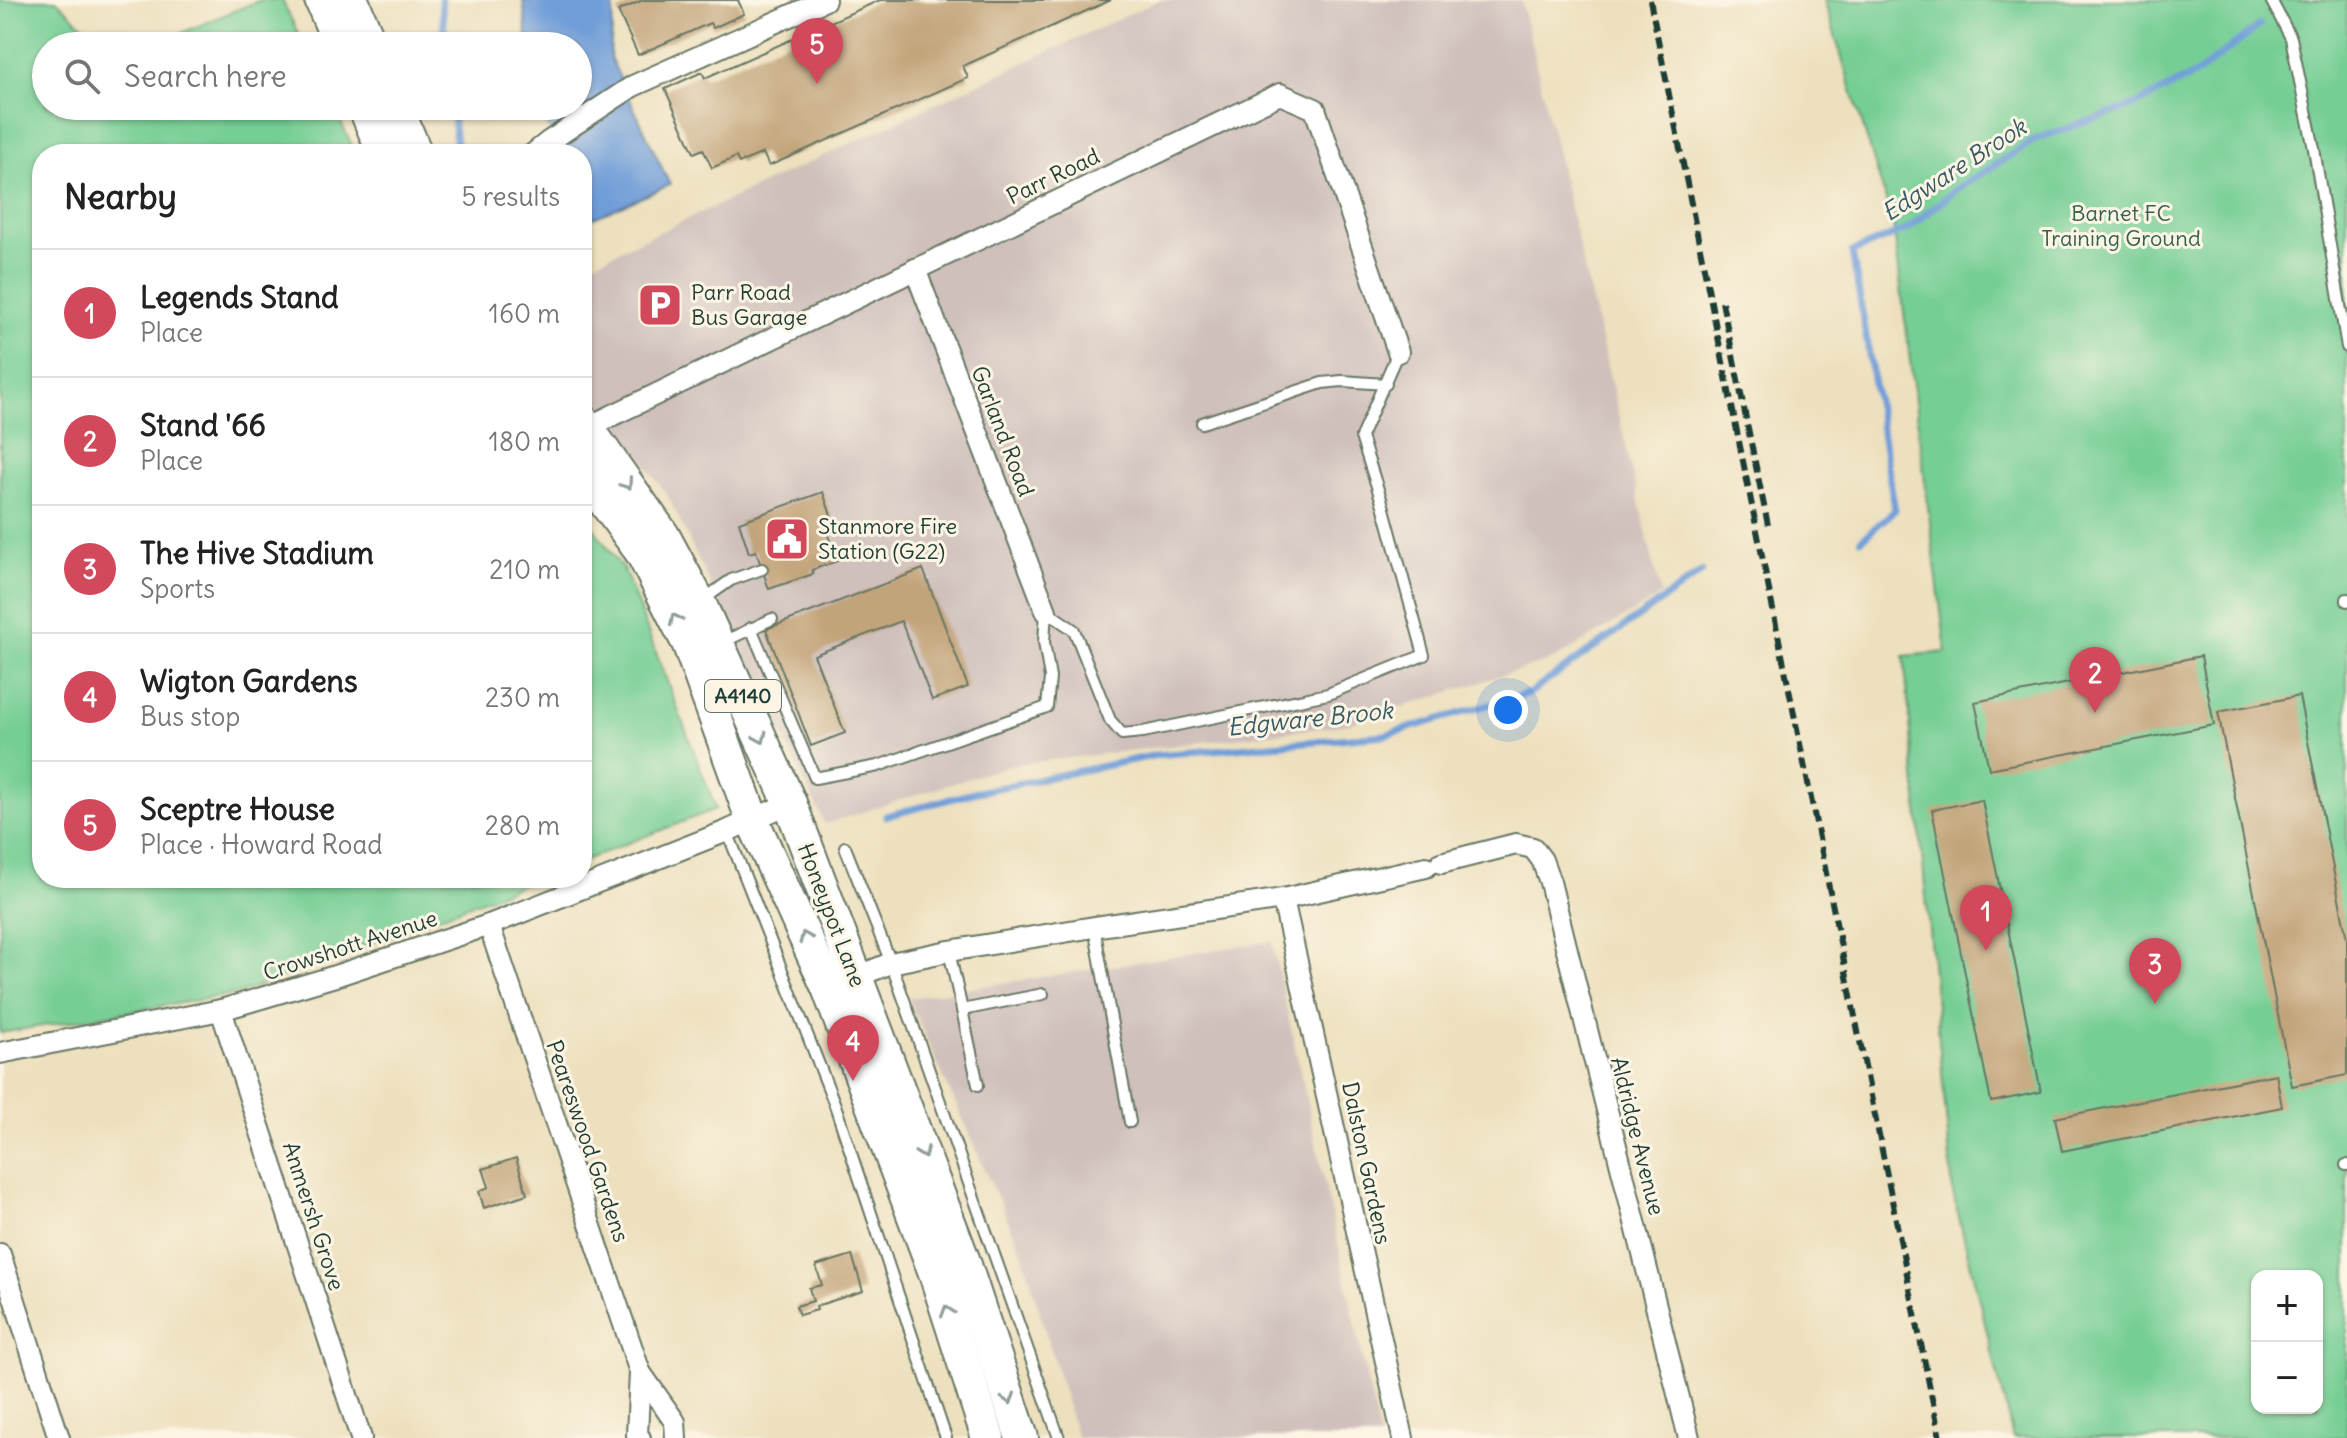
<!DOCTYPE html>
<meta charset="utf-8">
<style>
:root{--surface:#fff;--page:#f6f6f6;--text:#222;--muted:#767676;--line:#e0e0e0;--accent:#d1495b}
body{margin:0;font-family:Delius,sans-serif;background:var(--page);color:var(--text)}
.controls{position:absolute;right:24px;bottom:24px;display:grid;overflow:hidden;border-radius:16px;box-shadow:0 2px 6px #0004}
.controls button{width:72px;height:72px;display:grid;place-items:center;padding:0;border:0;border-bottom:2px solid var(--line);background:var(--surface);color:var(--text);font:40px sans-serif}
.you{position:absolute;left:1508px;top:710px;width:28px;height:28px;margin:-20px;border:6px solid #fff;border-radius:50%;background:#1a73e8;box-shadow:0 0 0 12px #1a73e833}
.badge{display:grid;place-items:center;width:52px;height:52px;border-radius:50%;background:var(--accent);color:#fff;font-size:26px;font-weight:700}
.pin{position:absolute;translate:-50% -66px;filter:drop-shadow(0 2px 4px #0008)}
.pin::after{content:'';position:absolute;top:42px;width:28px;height:24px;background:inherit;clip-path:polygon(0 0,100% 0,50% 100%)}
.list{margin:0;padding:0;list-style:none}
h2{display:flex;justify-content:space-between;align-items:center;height:104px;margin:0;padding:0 32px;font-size:34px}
h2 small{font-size:26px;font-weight:400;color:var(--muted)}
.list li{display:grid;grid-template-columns:52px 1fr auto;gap:24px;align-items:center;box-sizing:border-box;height:128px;padding:0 32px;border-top:2px solid var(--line)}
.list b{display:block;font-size:30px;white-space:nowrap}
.list p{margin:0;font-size:26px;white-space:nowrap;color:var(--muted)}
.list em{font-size:26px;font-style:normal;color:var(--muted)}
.icon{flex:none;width:44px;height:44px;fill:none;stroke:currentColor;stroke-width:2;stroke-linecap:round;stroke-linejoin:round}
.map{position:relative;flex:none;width:2347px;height:1438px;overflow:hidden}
.search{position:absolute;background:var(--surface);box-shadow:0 2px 6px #0004;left:32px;top:32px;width:560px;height:88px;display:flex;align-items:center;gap:20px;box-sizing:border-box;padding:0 28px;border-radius:44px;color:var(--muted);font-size:30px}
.panel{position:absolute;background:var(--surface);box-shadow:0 2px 6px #0004;left:32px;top:144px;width:560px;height:744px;border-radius:32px}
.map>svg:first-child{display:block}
.industrial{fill:#cfc0bb}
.green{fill:#75ce94;stroke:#4a8664;stroke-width:2;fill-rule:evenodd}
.water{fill:#709dd8;stroke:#486d86;stroke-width:2}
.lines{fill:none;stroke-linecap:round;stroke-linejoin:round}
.stream{stroke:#709dd8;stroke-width:7}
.building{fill:#c2a47a}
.lane-casing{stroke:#677664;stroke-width:14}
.street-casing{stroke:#677664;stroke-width:24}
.primary-casing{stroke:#677664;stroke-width:36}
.lane{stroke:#fff;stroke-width:10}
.street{stroke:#fff;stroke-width:20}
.primary{stroke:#fff;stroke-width:32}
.rail{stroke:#1f3d34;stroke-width:6;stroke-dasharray:12 6;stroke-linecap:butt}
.oneway{stroke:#8f9e9a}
.labels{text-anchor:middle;stroke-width:6;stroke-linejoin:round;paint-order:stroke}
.shield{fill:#fcf5e5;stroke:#617469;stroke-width:2}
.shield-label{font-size:20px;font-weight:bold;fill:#1f3d34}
.street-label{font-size:22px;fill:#1f3d34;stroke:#fcf5e5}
.park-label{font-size:22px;fill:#34614c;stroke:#fcf5e5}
.poi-label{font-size:22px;fill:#1f3d34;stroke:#fcf5e5;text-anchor:start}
.water-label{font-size:24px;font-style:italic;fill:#375a65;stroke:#fcf5e5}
</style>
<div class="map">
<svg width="2347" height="1438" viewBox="0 0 2347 1438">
<rect width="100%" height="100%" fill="#fcf5e5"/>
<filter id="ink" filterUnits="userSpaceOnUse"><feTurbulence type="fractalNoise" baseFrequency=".0125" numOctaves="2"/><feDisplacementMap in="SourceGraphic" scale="16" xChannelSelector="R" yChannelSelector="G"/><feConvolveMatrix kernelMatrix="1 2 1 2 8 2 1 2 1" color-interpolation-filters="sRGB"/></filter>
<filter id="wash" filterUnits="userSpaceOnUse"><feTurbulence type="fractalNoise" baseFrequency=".006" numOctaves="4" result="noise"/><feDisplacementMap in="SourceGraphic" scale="32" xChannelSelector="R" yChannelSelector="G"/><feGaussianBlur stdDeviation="1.8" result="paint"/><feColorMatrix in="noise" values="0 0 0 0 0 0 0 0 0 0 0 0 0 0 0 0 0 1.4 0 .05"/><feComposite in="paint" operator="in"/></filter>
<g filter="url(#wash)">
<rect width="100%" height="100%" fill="#ede0be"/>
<g class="industrial">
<path d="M 1159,0 L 1521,0 L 1661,595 L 1555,659 L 1344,725 L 1010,765 L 825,824 L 668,496 L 582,379 L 582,268 Z"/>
<path d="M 1272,941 L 1380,1438 L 1077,1438 L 1022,1252 L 908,998 Z"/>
</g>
<g class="green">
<path d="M 0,0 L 56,0 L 96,38 L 160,42 L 260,0 L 282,0 L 304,46 L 46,46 L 46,106 L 333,106 L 356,154 L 42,154 L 42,878 L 539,878 L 241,993 L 0,1033 Z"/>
<path d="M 1824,0 L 2347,0 L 2347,1438 L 2013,1438 L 1953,1193 L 1904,656 L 1946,652 L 1893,223 ZM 2257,1276 L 2317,1276 L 2317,1408 L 2257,1408 Z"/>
<path d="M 582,512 L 625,572 L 716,809 L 582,861 Z"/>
</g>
<path class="water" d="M 523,0 L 614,0 L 610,57 L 670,185 L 594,218 L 582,193 L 582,154 L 563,154 L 537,106 L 578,106 L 578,46 L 528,46 Z"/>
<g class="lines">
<g class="stream">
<path d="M 441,0 L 446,46"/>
<path d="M 452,106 L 457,154"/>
<path d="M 1861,540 L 1895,510 L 1852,252 L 1908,229 L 1957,189 L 2036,139 L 2135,105 L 2199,72 L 2260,25"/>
<path d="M 886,816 L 973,793 L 1157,755 L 1385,735 L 1530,693 L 1702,572"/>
</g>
</g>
<g id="blocks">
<g class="building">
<path d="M 643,0 L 738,0 L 744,14 L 713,28 L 710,23 L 638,55 L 618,11 Z"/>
<path d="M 880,0 L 1111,0 L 963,66 L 968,78 L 769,166 L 763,153 L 739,163 L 736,157 L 712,168 L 703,149 L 694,153 L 665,89 L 702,72 L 705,78 Z"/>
<path d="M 823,492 L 834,524 L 825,527 L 837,561 L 812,570 L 813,574 L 769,589 L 756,551 L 749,553 L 739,522 Z"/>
<path d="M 923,569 L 968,687 L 932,700 L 901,621 L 814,655 L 845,733 L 811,746 L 766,629 Z"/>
<path d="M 2201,656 L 2214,725 L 1989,769 L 1975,702 Z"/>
<path d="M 2299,696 L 2347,939 L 2347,1075 L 2292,1086 L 2218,712 Z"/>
<path d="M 1982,800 L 2041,1092 L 1991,1102 L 1932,810 Z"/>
<path d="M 2276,1074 L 2282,1107 L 2062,1151 L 2055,1118 Z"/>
<path d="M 516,1158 L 527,1194 L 484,1208 L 479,1191 L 489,1187 L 483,1169 Z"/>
<path d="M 852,1255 L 863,1291 L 816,1306 L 817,1310 L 799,1315 L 796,1306 L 813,1301 L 809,1288 L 822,1285 L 816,1266 Z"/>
</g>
</g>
</g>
<g filter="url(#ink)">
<use href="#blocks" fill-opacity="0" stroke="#677664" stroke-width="2"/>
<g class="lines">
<g class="lane-casing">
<g id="lane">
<path d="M 2271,0 L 2291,38 L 2314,149 L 2347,347"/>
<path d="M 1202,423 L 1322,383 L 1342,381 L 1386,384"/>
<path d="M 704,599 L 731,580 L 762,569"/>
<path d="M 2347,599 L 2347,601"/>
<path d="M 1046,611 L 1074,630 L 1110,720 L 1122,734 L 1143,732 L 1328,694 L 1424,655 L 1383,505 L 1361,437 L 1398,352"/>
<path d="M 751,628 L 815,778 L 878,766 L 1047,707 L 1050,678 L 1044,642 L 1046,611"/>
<path d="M 723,642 L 772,619"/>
<path d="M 727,831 L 835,1105 L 946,1438"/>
<path d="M 845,847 L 891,963 L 1059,1438"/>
<path d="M 1094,927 L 1130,1122"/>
<path d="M 949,951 L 962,1010 L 1043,994"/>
<path d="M 962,1010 L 978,1085"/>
<path d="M 2346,1165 L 2347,1165"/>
</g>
</g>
<g class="street-casing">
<g id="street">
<path d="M 533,154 L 548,142 L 633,86 L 825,0"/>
<path d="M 915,269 L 1046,611"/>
<path d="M 582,430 L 1280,94 L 1315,109 L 1398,352"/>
<path d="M 1441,863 L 1516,844 L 1533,848 L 1542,860 L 1550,882 L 1689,1438"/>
<path d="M 1283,899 L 1403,1438"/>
<path d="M 489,925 L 640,1372 L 637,1435 L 640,1438"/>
<path d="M 846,981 L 891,963 L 949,951 L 1094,927 L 1283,899 L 1426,867"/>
<path d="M 221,1010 L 361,1438"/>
<path d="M 0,1053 L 221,1010 L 332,977 L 489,925 L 727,831 L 790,803"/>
<path d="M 0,1254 L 59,1438"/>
<path d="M 640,1372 L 675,1422 L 676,1438"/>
</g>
</g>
<g class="primary-casing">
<g id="primary">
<path d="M 321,0 L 340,46"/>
<path d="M 352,0 L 371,46"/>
<path d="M 364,106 L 384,154"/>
<path d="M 396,106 L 416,154"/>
<path d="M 582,420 L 663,535 L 699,602 L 790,803 L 963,1259 L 1022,1438"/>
<path d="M 582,471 L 642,553 L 689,645 L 752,819 L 828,988 L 935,1273 L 988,1438"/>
</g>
</g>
<use href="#lane" class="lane"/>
<use href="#street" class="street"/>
<use href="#primary" class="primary"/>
<g class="rail">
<path d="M 1650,0 L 1940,1438"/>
<path d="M 1722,302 L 1768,525"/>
</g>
</g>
<defs><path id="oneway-chevron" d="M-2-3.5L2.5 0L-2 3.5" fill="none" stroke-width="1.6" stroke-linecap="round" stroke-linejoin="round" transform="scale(2)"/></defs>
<g class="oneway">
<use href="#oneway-chevron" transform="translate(627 484) rotate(55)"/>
<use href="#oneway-chevron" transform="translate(675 619) rotate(-117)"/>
<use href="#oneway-chevron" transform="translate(761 738) rotate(66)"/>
<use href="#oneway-chevron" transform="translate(805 937) rotate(-114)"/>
<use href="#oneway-chevron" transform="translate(923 1153) rotate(69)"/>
<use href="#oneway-chevron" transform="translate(947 1311) rotate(-108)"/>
<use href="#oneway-chevron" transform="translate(1009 1399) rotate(72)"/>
</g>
</g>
<defs>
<g id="parking-square" transform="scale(2.3)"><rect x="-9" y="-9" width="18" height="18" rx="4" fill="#d1495b" stroke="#fcf5e5"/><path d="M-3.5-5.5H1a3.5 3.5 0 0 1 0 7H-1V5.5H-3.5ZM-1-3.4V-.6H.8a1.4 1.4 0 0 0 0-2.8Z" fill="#fff"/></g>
<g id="civic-square" transform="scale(2.3)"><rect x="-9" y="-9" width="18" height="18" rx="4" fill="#d1495b" stroke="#fcf5e5"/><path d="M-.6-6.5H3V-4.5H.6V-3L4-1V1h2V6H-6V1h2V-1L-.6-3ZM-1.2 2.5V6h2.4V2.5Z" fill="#fff"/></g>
</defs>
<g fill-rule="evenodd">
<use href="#parking-square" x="660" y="305"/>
<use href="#civic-square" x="787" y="539"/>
</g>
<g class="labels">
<rect class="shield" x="705" y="680" width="76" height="32" rx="6"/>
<g class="shield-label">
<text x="743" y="703">A4140</text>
</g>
<g class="street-label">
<text transform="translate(1053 176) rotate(-26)" y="8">Parr Road</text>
<text transform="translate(1003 431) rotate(69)" y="8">Garland Road</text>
<text transform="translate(832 915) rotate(69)" y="8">Honeypot Lane</text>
<text transform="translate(350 945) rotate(-18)" y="8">Crowshott Avenue</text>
<text transform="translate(1638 1136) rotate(76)" y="8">Aldridge Avenue</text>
<text transform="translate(588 1141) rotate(71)" y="8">Peareswood Gardens</text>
<text transform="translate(1367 1163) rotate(78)" y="8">Dalston Gardens</text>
<text transform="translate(314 1216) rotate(72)" y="8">Anmersh Grove</text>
</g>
<g class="park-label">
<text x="2121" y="221">Barnet FC<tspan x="2121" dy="25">Training Ground</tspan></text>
</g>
<g class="poi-label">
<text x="691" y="300">Parr Road<tspan x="691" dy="25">Bus Garage</tspan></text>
<text x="818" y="534">Stanmore Fire<tspan x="818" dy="25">Station (G22)</tspan></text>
</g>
<g class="water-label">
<text transform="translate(1954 170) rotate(-33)" y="8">Edgware Brook</text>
<text transform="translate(1310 719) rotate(-6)" y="8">Edgware Brook</text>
</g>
</g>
</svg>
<div class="controls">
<button>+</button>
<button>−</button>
</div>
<div class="you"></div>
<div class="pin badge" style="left:1986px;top:951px">1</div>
<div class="pin badge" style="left:2095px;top:713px">2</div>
<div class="pin badge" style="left:2155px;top:1004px">3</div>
<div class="pin badge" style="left:853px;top:1081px">4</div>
<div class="pin badge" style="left:817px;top:84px">5</div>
<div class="search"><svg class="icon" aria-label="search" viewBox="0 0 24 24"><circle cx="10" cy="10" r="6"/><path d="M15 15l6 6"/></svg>Search here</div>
<section class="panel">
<h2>Nearby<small>5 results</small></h2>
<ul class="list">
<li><span class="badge">1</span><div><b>Legends Stand</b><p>Place</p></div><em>160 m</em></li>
<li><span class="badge">2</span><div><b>Stand '66</b><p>Place</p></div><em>180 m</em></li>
<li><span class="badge">3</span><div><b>The Hive Stadium</b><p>Sports</p></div><em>210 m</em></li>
<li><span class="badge">4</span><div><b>Wigton Gardens</b><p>Bus stop</p></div><em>230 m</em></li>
<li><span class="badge">5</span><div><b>Sceptre House</b><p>Place · Howard Road</p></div><em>280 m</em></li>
</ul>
</section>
</div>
